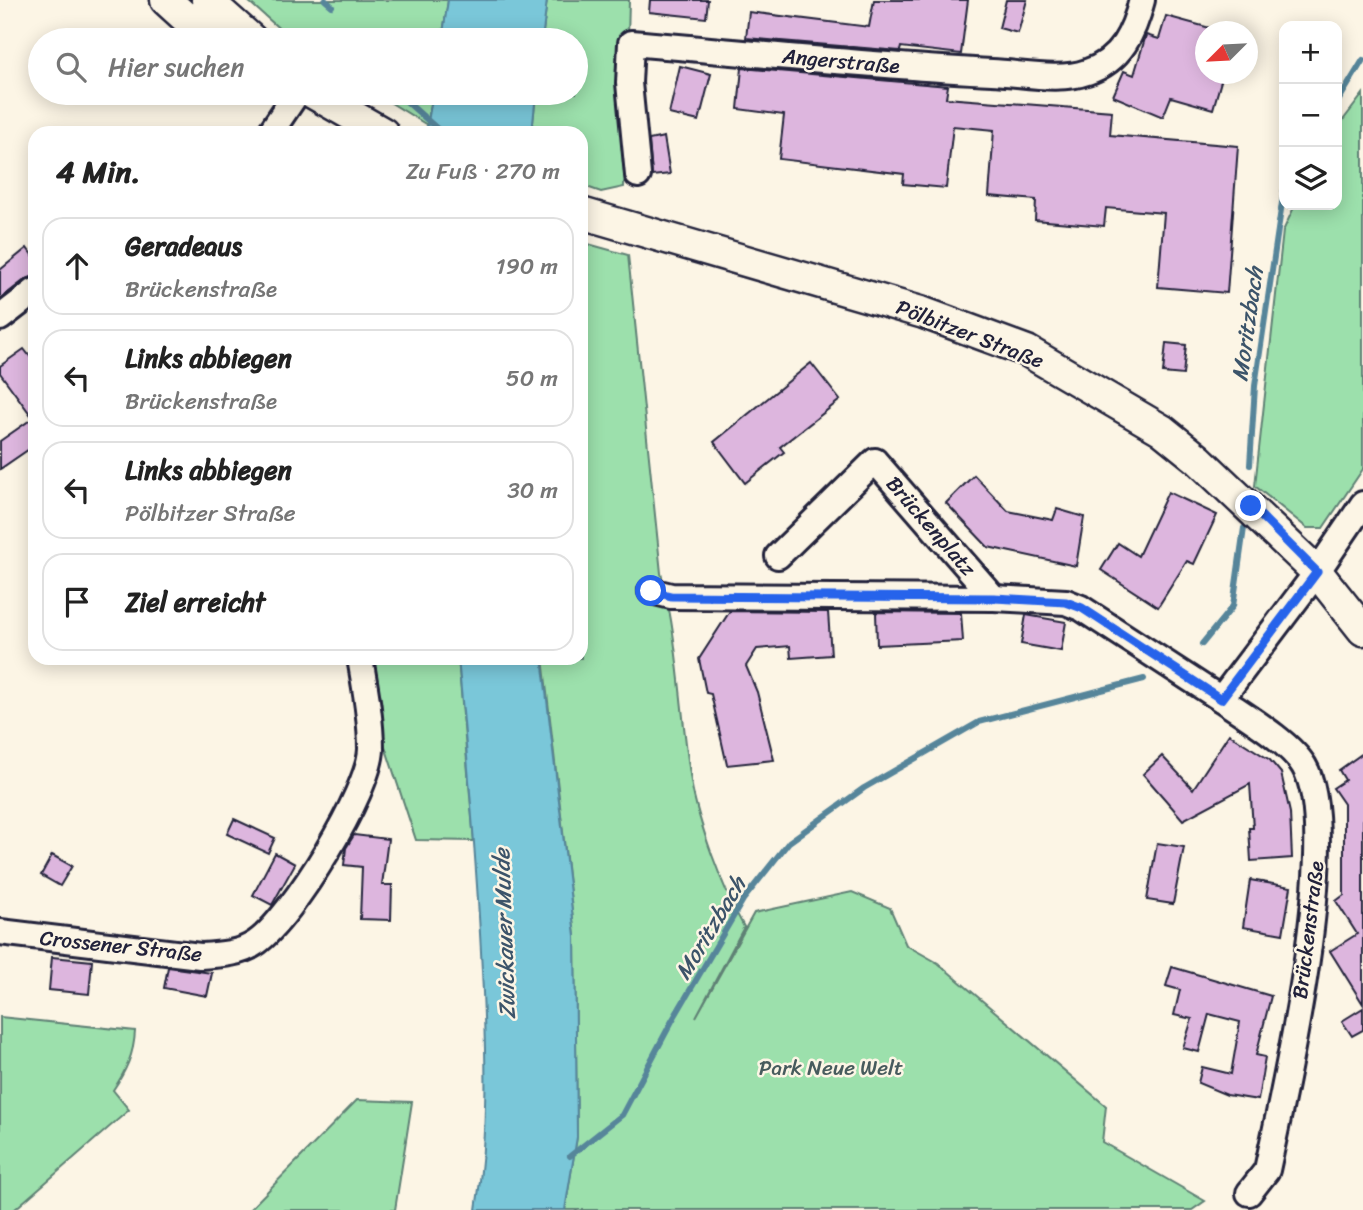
<!DOCTYPE html>
<html lang="de">
<meta charset="utf-8">
<style>
:root{--surface:#fff;--page:#f6f6f6;--text:#222;--muted:#767676;--line:#e0e0e0}
body{margin:0;font-family:Sriracha,sans-serif;background:var(--page);color:var(--text)}
.controls{position:absolute;right:21px;top:21px;display:grid;overflow:hidden;border-radius:14px;box-shadow:0 4px 18px #0003}
.controls button{width:63px;height:63px;display:grid;place-items:center;padding:0;border:0;border-bottom:2px solid var(--line);background:var(--surface);color:var(--text);font:35px sans-serif}
.compass{position:absolute;left:1195px;top:21px;width:63px;height:63px;border-radius:50%;background:var(--surface);box-shadow:0 4px 18px #0003;rotate:246deg}
.stop{position:absolute;width:21px;height:21px;margin:-16px;border:5px solid #2563eb;border-radius:50%;background:#fff}
.stop.end{background:#2563eb;border-color:#fff;box-shadow:0 2px 7px #0008}
.list{margin:0;padding:0;list-style:none}
h2{display:flex;justify-content:space-between;align-items:center;height:91px;margin:0;padding:0 28px;font-size:30px}
h2 small{font-size:23px;font-weight:400;color:var(--muted)}
.list li{display:grid;grid-template-columns:46px 1fr auto;gap:21px;align-items:center;box-sizing:border-box;height:98px;margin:0 14px 14px;padding:0 14px;border:2px solid var(--line);border-radius:21px}
.list b{display:block;font-size:26px;white-space:nowrap}
.list p{margin:0;font-size:23px;white-space:nowrap;color:var(--muted)}
.list em{font-size:23px;font-style:normal;color:var(--muted)}
.icon{flex:none;width:38px;height:38px;fill:none;stroke:currentColor;stroke-width:2;stroke-linecap:round;stroke-linejoin:round}
.map{position:relative;flex:none;width:1363px;height:1210px;overflow:hidden}
.search{position:absolute;background:var(--surface);box-shadow:0 4px 18px #0003;left:28px;top:28px;width:560px;height:77px;display:flex;align-items:center;gap:18px;box-sizing:border-box;padding:0 24px;border-radius:38px;color:var(--muted);font-size:26px}
.panel{position:absolute;background:var(--surface);box-shadow:0 4px 18px #0003;left:28px;top:126px;width:560px;height:539px;border-radius:21px}
.map>svg:first-child{display:block}
.green{fill:#9ce0ac;stroke:#5f8174;stroke-width:2}
.water{fill:#7ac7d9;stroke:#57859a;stroke-width:2}
.lines{fill:none;stroke-linecap:round;stroke-linejoin:round}
.stream{stroke:#57859a;stroke-width:6}
.building{fill:#ddb6de;stroke:#22223b;stroke-width:2}
.minor-casing{stroke:#22223b;stroke-width:30}
.tertiary-casing{stroke:#22223b;stroke-width:35}
.minor{stroke:#fcf5e5;stroke-width:24}
.tertiary{stroke:#fcf5e5;stroke-width:30}
.route{stroke:#2563eb;stroke-width:9}
.labels{text-anchor:middle;stroke-width:5;stroke-linejoin:round;paint-order:stroke}
.street-label{font-size:21px;fill:#22223b;stroke:#fcf5e5}
.park-label{font-size:21px;fill:#475b5d;stroke:#fcf5e5}
.water-label{font-size:23px;font-style:italic;fill:#3c546a;stroke:#fcf5e5}
</style>
<div class="map">
<svg width="1363" height="1210" viewBox="0 0 1363 1210">
<rect width="100%" height="100%" fill="#fcf5e5"/>
<filter id="ink" filterUnits="userSpaceOnUse"><feTurbulence type="fractalNoise" baseFrequency=".0143" numOctaves="2"/><feDisplacementMap in="SourceGraphic" scale="14" xChannelSelector="R" yChannelSelector="G"/><feConvolveMatrix kernelMatrix="1 2 1 2 8 2 1 2 1" color-interpolation-filters="sRGB"/></filter>
<g filter="url(#ink)">
<g class="green">
<path d="M 247,0 L 448,0 L 442,40 L 292,40 Z"/>
<path d="M 547,0 L 629,0 L 624,187 L 601,192 L 581,185 L 581,133 L 532,133 L 536,93 L 576,93 L 576,40 L 542,40 Z"/>
<path d="M 375,93 L 433,93 L 427,125 Z"/>
<path d="M 1363,94 L 1363,469 L 1323,528 L 1307,528 L 1255,486 L 1283,231 L 1295,205 L 1337,205 L 1337,128 Z"/>
<path d="M 581,242 L 628,255 L 661,573 C 679,642 680,711 691,781 C 698,822 723,890 744,927 L 696,1017 L 754,913 L 852,892 L 890,908 L 906,945 L 938,963 L 1106,1106 L 1102,1142 L 1205,1201 L 1192,1210 L 565,1210 L 577,1137 L 575,936 L 543,658 L 581,658 Z"/>
<path d="M 370,658 L 458,658 L 474,841 L 416,840 L 384,743 Z"/>
<path d="M 0,1017 L 135,1031 C 134,1054 126,1071 113,1090 L 129,1110 L 14,1210 L 0,1210 Z"/>
<path d="M 357,1100 L 412,1102 L 395,1210 L 249,1210 Z"/>
</g>
<g class="water">
<path d="M 448,0 L 547,0 L 542,40 L 442,40 Z"/>
<path d="M 433,93 L 536,93 L 532,133 L 426,133 Z"/>
<path d="M 458,658 L 542,658 L 575,936 L 577,1137 L 565,1210 L 476,1210 C 489,1129 486,1052 482,971 C 477,867 468,762 458,658 Z"/>
</g>
<g class="lines">
<g class="stream">
<path d="M 325,0 L 332,6"/>
<path d="M 356,32 L 361,40"/>
<path d="M 397,93 L 442,133"/>
<path d="M 1337,103 L 1363,60"/>
<path d="M 1250,465 L 1255,386 L 1284,189"/>
<path d="M 1202,644 L 1233,606 L 1244,528"/>
<path d="M 570,1156 L 622,1115 L 672,1021 L 743,900 L 789,842 L 864,788 L 979,722 L 1144,679"/>
</g>
</g>
<g class="building">
<path d="M 650,0 L 708,0 L 706,18 L 649,12 Z"/>
<path d="M 874,0 L 968,0 L 961,54 L 901,47 L 900,51 L 746,38 L 749,12 L 869,27 Z"/>
<path d="M 1006,0 L 1027,0 L 1018,33 L 999,28 Z"/>
<path d="M 1166,16 L 1210,28 L 1206,32 L 1206,74 L 1223,74 L 1213,109 L 1171,97 L 1163,117 L 1113,96 L 1124,71 L 1134,75 L 1146,35 L 1159,39 Z"/>
<path d="M 680,66 L 711,74 L 699,121 L 669,114 Z"/>
<path d="M 742,68 L 948,86 L 946,98 L 1112,111 L 1110,135 L 1238,146 L 1227,293 L 1158,287 L 1164,213 L 1106,208 L 1104,226 L 1035,220 L 1036,200 L 989,196 L 994,130 L 953,126 L 946,188 L 903,184 L 904,174 L 779,159 L 784,115 L 738,109 Z"/>
<path d="M 664,137 L 670,174 L 652,176 L 649,140 Z"/>
<path d="M 27,248 L 35,259 L 35,276 L 26,279 L 0,299 L 0,270 Z"/>
<path d="M 1166,343 L 1186,345 L 1183,375 L 1163,373 Z"/>
<path d="M 24,349 L 35,363 L 35,445 L 0,469 L 0,441 L 33,418 L 0,373 L 0,366 Z"/>
<path d="M 811,363 L 840,400 L 780,447 L 784,452 L 745,483 L 714,442 Z"/>
<path d="M 974,475 L 1008,511 L 1053,520 L 1057,509 L 1084,517 L 1076,566 L 988,547 L 946,503 Z"/>
<path d="M 1168,492 L 1217,515 L 1194,564 L 1187,561 L 1158,607 L 1101,570 L 1118,543 L 1138,556 Z"/>
<path d="M 730,611 L 828,612 L 831,655 L 791,658 L 790,646 L 757,649 L 746,666 L 757,692 L 774,760 L 727,765 L 711,694 L 706,693 L 699,659 Z"/>
<path d="M 876,612 L 961,613 L 963,641 L 877,645 Z"/>
<path d="M 1026,615 L 1066,622 L 1061,651 L 1021,644 Z"/>
<path d="M 1229,734 L 1270,760 L 1281,773 L 1290,813 L 1292,858 L 1251,861 L 1249,828 L 1253,828 L 1250,784 L 1183,820 L 1143,774 L 1162,756 L 1193,789 Z"/>
<path d="M 1363,753 L 1363,1004 L 1330,951 L 1357,934 L 1336,901 L 1344,895 L 1344,804 L 1333,788 L 1345,780 L 1339,770 Z"/>
<path d="M 234,819 L 275,838 L 268,853 L 227,834 Z"/>
<path d="M 354,835 L 388,839 L 382,885 L 392,885 L 391,920 L 360,919 L 362,867 L 344,865 L 346,848 Z"/>
<path d="M 1157,843 L 1184,847 L 1173,904 L 1147,900 Z"/>
<path d="M 275,853 L 295,864 L 272,905 L 253,895 Z"/>
<path d="M 52,855 L 72,866 L 60,886 L 41,875 Z"/>
<path d="M 1250,880 L 1291,887 L 1283,934 L 1243,927 Z"/>
<path d="M 52,957 L 92,961 L 89,994 L 49,990 Z"/>
<path d="M 168,967 L 212,973 L 207,996 L 164,988 Z"/>
<path d="M 1172,967 L 1271,996 L 1256,1055 L 1265,1057 L 1258,1100 L 1227,1095 L 1198,1083 L 1202,1067 L 1231,1074 L 1240,1022 L 1209,1014 L 1199,1052 L 1183,1048 L 1192,1019 L 1174,1015 L 1180,990 L 1166,986 Z"/>
<path d="M 1363,1008 L 1363,1030 L 1352,1036 L 1342,1021 Z"/>
</g>
<g class="lines">
<g class="minor-casing">
<g id="minor">
<path d="M 270,133 L 297,93"/>
<path d="M 638,175 L 629,83 L 631,43 C 751,53 871,66 992,72 C 1020,73 1060,82 1087,72 C 1121,61 1134,32 1142,0"/>
<path d="M 0,318 L 35,291"/>
<path d="M 778,556 L 875,461 L 994,598"/>
<path d="M 651,591 L 671,596 L 994,598 L 1066,602 L 1081,608 L 1221,699"/>
<path d="M 0,932 L 200,956 C 219,955 241,954 257,942 C 292,917 370,791 371,749 C 371,720 365,687 360,658"/>
<path d="M 1249,1193 L 1267,1170 C 1284,1090 1343,832 1304,766 C 1290,742 1244,715 1221,699 L 1317,572 L 1363,504"/>
</g>
</g>
<g class="tertiary-casing">
<g id="tertiary">
<path d="M 166,0 L 210,40"/>
<path d="M 207,0 L 252,40"/>
<path d="M 313,93 L 383,133"/>
<path d="M 581,213 L 924,313 L 1027,351 L 1162,430 L 1198,459 L 1317,572 L 1363,630"/>
</g>
</g>
<use href="#minor" class="minor"/>
<use href="#tertiary" class="tertiary"/>
</g>
</g>
<g class="lines" filter="url(#ink)">
<path class="route" d="M 651,591 L 671,596 L 994,598 L 1066,602 L 1082,608 L 1221,699 L 1317,572 L 1251,506"/>
</g>
<g class="labels">
<g class="street-label">
<text transform="translate(841 61) rotate(5)" y="7">Angerstraße</text>
<text transform="translate(970 334) rotate(21)" y="7">Pölbitzer Straße</text>
<text transform="translate(931 526) rotate(49)" y="7">Brückenplatz</text>
<text transform="translate(1308 930) rotate(-83)" y="7">Brückenstraße</text>
<text transform="translate(121 946) rotate(6)" y="7">Crossener Straße</text>
</g>
<g class="park-label">
<text x="831" y="1075">Park Neue Welt</text>
</g>
<g class="water-label">
<text transform="translate(1247 324) rotate(-82)" y="8">Moritzbach</text>
<text transform="translate(710 928) rotate(-59)" y="8">Moritzbach</text>
<text transform="translate(504 934) rotate(-92)" y="8">Zwickauer Mulde</text>
</g>
</g>
</svg>
<div class="controls">
<button>+</button>
<button>−</button>
<button><svg class="icon" aria-label="layers" viewBox="0 0 24 24"><path d="M12 4l9 5-9 5-9-5zM3 14l9 5 9-5"/></svg></button>
</div>
<svg class="compass" viewBox="-18 -18 36 36"><path d="M0-13l5 13h-10z" fill="#e53935"/><path d="M0 13l5-13h-10z" fill="#767676"/></svg>
<div class="stop" style="left:651px;top:591px"></div>
<div class="stop end" style="left:1251px;top:506px"></div>
<div class="search"><svg class="icon" aria-label="search" viewBox="0 0 24 24"><circle cx="10" cy="10" r="6"/><path d="M15 15l6 6"/></svg>Hier suchen</div>
<section class="panel">
<h2>4 Min.<small>Zu Fuß · 270 m</small></h2>
<ul class="list">
<li><svg class="icon" aria-label="ahead" viewBox="0 0 24 24"><path d="M12 20V5M6 11l6-6 6 6"/></svg><div><b>Geradeaus</b><p>Brückenstraße</p></div><em>190 m</em></li>
<li><svg class="icon" aria-label="left" viewBox="0 0 24 24"><path d="M17 20v-9H6M10 6l-5 5 5 5"/></svg><div><b>Links abbiegen</b><p>Brückenstraße</p></div><em>50 m</em></li>
<li><svg class="icon" aria-label="left" viewBox="0 0 24 24"><path d="M17 20v-9H6M10 6l-5 5 5 5"/></svg><div><b>Links abbiegen</b><p>Pölbitzer Straße</p></div><em>30 m</em></li>
<li><svg class="icon" aria-label="arrive" viewBox="0 0 24 24"><path d="M6 21V4h12l-3 4 3 4H6"/></svg><div><b>Ziel erreicht</b></div></li>
</ul>
</section>
</div>
